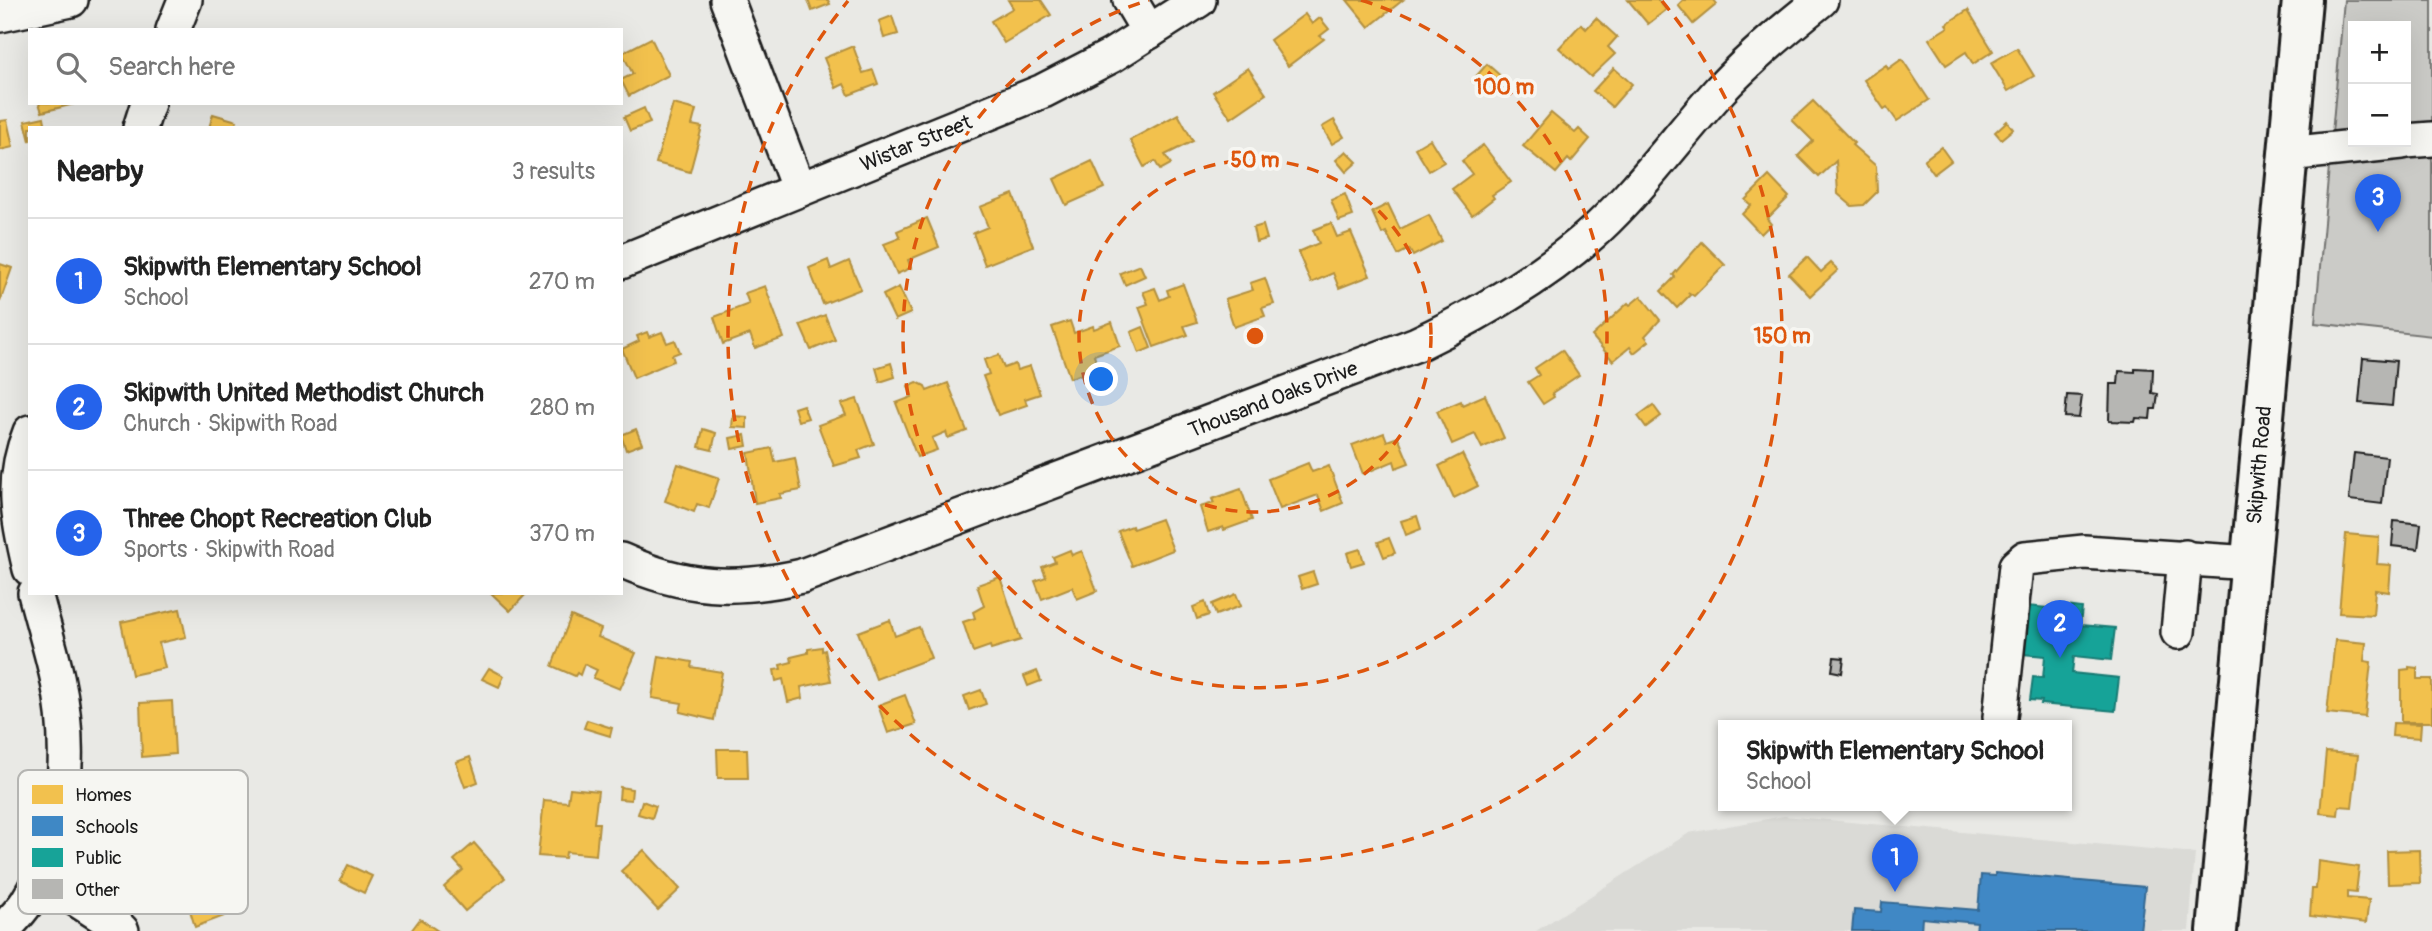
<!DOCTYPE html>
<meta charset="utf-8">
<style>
:root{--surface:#fff;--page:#f6f6f6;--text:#222;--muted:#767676;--line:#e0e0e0;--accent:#2563eb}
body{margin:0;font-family:Pangolin,sans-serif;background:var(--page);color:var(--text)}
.controls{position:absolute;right:21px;top:21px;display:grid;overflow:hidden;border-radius:0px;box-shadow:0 7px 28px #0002}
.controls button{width:63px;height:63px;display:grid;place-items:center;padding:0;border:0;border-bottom:2px solid var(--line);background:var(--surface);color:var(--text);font:35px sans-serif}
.you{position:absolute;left:1102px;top:380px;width:24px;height:24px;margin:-18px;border:5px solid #fff;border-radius:50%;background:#1a73e8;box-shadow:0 0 0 10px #1a73e833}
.badge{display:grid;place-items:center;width:46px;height:46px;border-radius:50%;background:var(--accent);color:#fff;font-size:23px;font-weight:700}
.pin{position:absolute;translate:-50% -58px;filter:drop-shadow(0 2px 4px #0008)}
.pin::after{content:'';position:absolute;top:37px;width:24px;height:21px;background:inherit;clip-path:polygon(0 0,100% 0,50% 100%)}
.popup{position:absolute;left:1718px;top:720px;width:354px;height:91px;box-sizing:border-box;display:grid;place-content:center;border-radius:0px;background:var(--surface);filter:drop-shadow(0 2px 5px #0005);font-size:23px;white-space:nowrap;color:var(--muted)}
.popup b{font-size:26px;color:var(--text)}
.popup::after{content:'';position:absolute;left:50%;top:100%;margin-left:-14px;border:14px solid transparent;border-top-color:var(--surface)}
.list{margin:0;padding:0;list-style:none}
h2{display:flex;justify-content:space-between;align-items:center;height:91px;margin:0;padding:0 28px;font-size:30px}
h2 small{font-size:23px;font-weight:400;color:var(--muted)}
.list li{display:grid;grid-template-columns:46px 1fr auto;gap:21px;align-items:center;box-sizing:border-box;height:126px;padding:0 28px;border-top:2px solid var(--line)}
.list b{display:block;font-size:26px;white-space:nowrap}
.list p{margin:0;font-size:23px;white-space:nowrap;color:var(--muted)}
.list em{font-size:23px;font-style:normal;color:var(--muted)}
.icon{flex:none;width:38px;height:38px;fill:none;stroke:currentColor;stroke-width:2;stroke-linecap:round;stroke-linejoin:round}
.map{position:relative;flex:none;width:2432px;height:931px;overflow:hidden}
.search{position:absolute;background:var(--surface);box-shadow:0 7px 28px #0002;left:28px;top:28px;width:595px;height:77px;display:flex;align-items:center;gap:18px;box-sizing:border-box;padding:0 24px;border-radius:0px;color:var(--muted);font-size:26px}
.panel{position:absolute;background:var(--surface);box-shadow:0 7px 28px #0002;left:28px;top:126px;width:595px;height:469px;border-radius:0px}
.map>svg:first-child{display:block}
.built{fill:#dadad6}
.green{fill:#cbcbc7;stroke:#747472;stroke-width:2;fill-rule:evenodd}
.homes{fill:#f2c14e;stroke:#b2903f;stroke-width:2}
.schools{fill:#3f88c5;stroke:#346892;stroke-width:2}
.public{fill:#17a398;stroke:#187a73;stroke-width:2}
.building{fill:#b6b6b3;stroke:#1c1c1c;stroke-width:2}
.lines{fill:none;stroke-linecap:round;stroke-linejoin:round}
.minor-casing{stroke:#1c1c1c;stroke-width:38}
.major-casing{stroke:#1c1c1c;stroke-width:44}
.minor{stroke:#f6f6f2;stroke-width:33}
.major{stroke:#f6f6f2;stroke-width:38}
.ring{fill:none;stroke:#de560d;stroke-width:3.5;stroke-dasharray:12 9}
.labels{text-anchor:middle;stroke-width:7;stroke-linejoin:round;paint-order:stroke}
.street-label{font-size:21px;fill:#1c1c1c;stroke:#f6f6f2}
.key{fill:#f6f6f2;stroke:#b5b5b2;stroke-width:2}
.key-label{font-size:19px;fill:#1c1c1c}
.centre{fill:#de560d;stroke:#f6f6f2;stroke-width:3.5}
.ring-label{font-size:21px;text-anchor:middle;font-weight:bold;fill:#de560d;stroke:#f6f6f2;stroke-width:7;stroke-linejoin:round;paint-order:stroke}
</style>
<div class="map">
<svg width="2432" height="931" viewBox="0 0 2432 931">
<rect width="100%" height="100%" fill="#e9e9e5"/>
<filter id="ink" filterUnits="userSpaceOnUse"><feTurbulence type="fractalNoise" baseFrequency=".0143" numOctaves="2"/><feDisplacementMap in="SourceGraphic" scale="14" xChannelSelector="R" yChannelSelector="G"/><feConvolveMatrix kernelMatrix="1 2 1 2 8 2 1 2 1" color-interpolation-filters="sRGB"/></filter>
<g filter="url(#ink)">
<path class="built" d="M 1784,816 L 2195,853 L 2189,931 L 1536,931 L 1689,833 Z"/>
<path class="green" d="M 2344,0 L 2432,0 L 2432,336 L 2315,323 ZM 2353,26 L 2406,26 L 2406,142 L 2353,142 Z"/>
<g class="homes">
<path d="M 808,0 L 828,0 L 830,4 L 812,11 Z"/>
<path d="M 1008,0 L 1041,0 L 1051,15 L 1004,43 L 991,21 L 1013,8 Z"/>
<path d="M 1347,0 L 1403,0 L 1369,27 Z"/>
<path d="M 1628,0 L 1658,0 L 1666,10 L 1648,24 Z"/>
<path d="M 1683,0 L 1714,0 L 1717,4 L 1693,24 L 1678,5 Z"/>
<path d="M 1968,10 L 1993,51 L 1973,64 L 1966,52 L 1946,65 L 1929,39 L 1948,27 L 1946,24 Z"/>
<path d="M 1305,14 L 1312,24 L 1320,18 L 1329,29 L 1320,36 L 1324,39 L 1288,66 L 1270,40 Z"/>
<path d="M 892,16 L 898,34 L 884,38 L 879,21 Z"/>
<path d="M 1596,18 L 1617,37 L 1608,47 L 1615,54 L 1591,77 L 1559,48 L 1581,24 L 1586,29 Z"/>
<path d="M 651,38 L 669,75 L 629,96 L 621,80 L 633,74 L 622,53 Z"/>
<path d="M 853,46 L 863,73 L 873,70 L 878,84 L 849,95 L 844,84 L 836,88 L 824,58 Z"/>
<path d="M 2017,48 L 2034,76 L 2008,91 L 1991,63 Z"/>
<path d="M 1902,59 L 1929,100 L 1897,121 L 1887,107 L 1884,109 L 1864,80 L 1886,65 L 1888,69 Z"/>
<path d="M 1487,64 L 1503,78 L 1489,95 L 1472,81 Z"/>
<path d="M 1248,68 L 1266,94 L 1231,118 L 1213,92 Z"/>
<path d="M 1614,68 L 1632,84 L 1612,107 L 1593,91 Z"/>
<path d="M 1813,101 L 1854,143 L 1852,145 L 1876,166 L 1877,192 L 1864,205 L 1852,206 L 1838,194 L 1836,161 L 1819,177 L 1798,156 L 1813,141 L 1792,120 Z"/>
<path d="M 39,103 L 78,103 L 42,112 Z"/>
<path d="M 673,104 L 696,110 L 692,125 L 702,127 L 690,172 L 656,163 Z"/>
<path d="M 644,108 L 650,123 L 630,131 L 624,117 Z"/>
<path d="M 1551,113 L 1575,133 L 1579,129 L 1590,139 L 1571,162 L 1568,159 L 1556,173 L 1523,146 Z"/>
<path d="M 213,114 L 237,121 L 235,128 L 209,128 Z"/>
<path d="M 1178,114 L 1193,141 L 1165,155 L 1171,164 L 1160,170 L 1155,161 L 1144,167 L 1130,140 Z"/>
<path d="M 44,117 L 46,128 L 30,128 L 30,141 L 25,121 Z"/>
<path d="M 7,120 L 13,147 L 0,150 L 0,121 Z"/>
<path d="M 1334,120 L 1344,137 L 1332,144 L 1322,127 Z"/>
<path d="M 2007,121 L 2013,129 L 2001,139 L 1995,132 Z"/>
<path d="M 1430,139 L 1444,162 L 1429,171 L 1415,148 Z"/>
<path d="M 1483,145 L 1511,182 L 1492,195 L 1494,198 L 1472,215 L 1452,189 L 1472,174 L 1462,161 Z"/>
<path d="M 1941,147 L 1951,161 L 1934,174 L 1924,160 Z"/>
<path d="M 1346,151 L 1357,162 L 1346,172 L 1336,160 Z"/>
<path d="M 1092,161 L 1104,188 L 1066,205 L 1054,179 Z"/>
<path d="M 1769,176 L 1789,197 L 1767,219 L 1771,224 L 1761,234 L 1742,214 L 1751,205 L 1745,200 Z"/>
<path d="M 1013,194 L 1033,246 L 985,265 L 973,233 L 988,227 L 980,207 Z"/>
<path d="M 1345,194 L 1353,216 L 1339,221 L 1331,200 Z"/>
<path d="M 1388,204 L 1400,229 L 1429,215 L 1442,241 L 1413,256 L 1409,249 L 1398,255 L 1386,232 L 1382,234 L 1372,212 Z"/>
<path d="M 927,218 L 939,247 L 908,260 L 911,268 L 897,274 L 884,244 L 900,238 L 897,231 Z"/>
<path d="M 1331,223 L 1337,237 L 1351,232 L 1370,276 L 1339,288 L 1333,273 L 1311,283 L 1298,252 L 1319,243 L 1313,230 Z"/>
<path d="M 1263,225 L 1267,239 L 1256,242 L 1253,228 Z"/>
<path d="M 1702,242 L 1725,265 L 1694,296 L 1688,292 L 1690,295 L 1677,308 L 1661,291 L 1675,277 L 1673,275 Z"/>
<path d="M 1807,257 L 1821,272 L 1831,263 L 1838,270 L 1810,296 L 1789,274 Z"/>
<path d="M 828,260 L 831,269 L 849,261 L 861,289 L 823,304 L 809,268 Z"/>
<path d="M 0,264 L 12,268 L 0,302 Z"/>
<path d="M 1140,265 L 1145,276 L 1125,285 L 1120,273 Z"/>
<path d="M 1265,278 L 1274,304 L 1262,308 L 1265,316 L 1234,327 L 1225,299 L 1253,290 L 1250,283 Z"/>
<path d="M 1183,284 L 1197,322 L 1184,326 L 1188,335 L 1154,347 L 1139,307 L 1148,304 L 1143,292 L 1155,288 L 1160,300 L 1169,296 L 1167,290 Z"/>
<path d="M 765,286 L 784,338 L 755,348 L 750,334 L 723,344 L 714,317 L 749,304 L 745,293 Z"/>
<path d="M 899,287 L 911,313 L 895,320 L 883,295 Z"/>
<path d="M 1641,296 L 1660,320 L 1645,336 L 1649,341 L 1634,353 L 1630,347 L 1613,361 L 1592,336 L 1628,303 L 1630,305 Z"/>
<path d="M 825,315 L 835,340 L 811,350 L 800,325 Z"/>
<path d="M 1070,321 L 1074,333 L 1093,326 L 1094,329 L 1112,322 L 1120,346 L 1094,355 L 1101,380 L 1086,386 L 1082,374 L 1070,378 L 1052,327 Z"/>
<path d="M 1143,327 L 1151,348 L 1139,353 L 1131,332 Z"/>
<path d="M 647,332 L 649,337 L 662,332 L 667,343 L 675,340 L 680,352 L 672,355 L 674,361 L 634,378 L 622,349 L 639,341 L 637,336 Z"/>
<path d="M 1562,350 L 1579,375 L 1552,393 L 1554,397 L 1543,404 L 1528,382 L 1539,375 L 1535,368 Z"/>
<path d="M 999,355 L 1004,368 L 1015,364 L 1017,370 L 1030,366 L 1040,394 L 1025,399 L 1027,405 L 998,415 L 983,376 L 989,374 L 984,360 Z"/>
<path d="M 891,363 L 895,377 L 880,382 L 876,368 Z"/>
<path d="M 917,382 L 925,386 L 927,391 L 948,383 L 967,431 L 948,438 L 946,432 L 932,438 L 937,450 L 917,457 L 896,403 L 912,397 L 908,386 Z"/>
<path d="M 1485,395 L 1504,438 L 1482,448 L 1475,434 L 1452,444 L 1437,411 L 1461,401 L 1462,405 Z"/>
<path d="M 857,399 L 874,444 L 858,450 L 861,458 L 834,466 L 818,425 L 846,415 L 841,404 Z"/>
<path d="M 803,405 L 808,418 L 798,421 L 794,408 Z"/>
<path d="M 1653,405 L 1661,416 L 1646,427 L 1638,416 Z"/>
<path d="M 733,416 L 747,417 L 747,428 L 732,427 Z"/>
<path d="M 636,429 L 642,444 L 626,450 L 621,435 Z"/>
<path d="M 703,429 L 716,433 L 712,450 L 699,447 Z"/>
<path d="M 1384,433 L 1387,441 L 1398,437 L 1409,463 L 1396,468 L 1394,461 L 1363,474 L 1352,445 Z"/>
<path d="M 745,435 L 747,446 L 732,449 L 730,438 Z"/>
<path d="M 772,448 L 775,462 L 795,458 L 801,490 L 780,494 L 781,498 L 755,503 L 748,453 Z"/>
<path d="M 1462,454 L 1478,486 L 1454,498 L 1439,466 Z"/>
<path d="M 1308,463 L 1312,472 L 1329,466 L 1343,503 L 1324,511 L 1318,495 L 1280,509 L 1268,479 Z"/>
<path d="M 678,464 L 719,478 L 709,508 L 697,504 L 694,512 L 665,501 Z"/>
<path d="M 1241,489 L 1252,520 L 1224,530 L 1223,527 L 1208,532 L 1200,507 L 1214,503 L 1212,499 Z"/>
<path d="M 1417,516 L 1421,529 L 1406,535 L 1401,521 Z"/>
<path d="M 1161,519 L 1173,550 L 1132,566 L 1118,531 L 1132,526 L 1133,529 Z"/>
<path d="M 2346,534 L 2379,537 L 2377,564 L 2391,565 L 2389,592 L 2375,590 L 2373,615 L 2339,613 Z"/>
<path d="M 1389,538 L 1395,553 L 1384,557 L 1378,542 Z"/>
<path d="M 1360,549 L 1364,562 L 1351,566 L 1347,553 Z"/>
<path d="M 1070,550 L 1072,555 L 1082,551 L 1097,591 L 1077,599 L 1072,587 L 1042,599 L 1035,581 L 1046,577 L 1042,567 L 1055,562 L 1053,557 Z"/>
<path d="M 1313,572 L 1317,584 L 1302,589 L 1298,577 Z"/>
<path d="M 1000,577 L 1021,640 L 991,649 L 990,646 L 973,652 L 963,622 L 975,618 L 973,612 L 984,606 L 977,585 Z"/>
<path d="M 491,593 L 527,593 L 510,611 Z"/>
<path d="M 1236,594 L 1241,606 L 1216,615 L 1212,604 Z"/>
<path d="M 1205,602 L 1209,615 L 1197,619 L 1193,607 Z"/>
<path d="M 180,609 L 186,637 L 159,643 L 165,668 L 132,675 L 121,622 Z"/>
<path d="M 571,616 L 601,629 L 598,637 L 636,653 L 620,689 L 593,678 L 597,670 L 584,664 L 580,675 L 577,673 L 575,676 L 552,666 Z"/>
<path d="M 890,620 L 895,636 L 919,627 L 931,658 L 876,679 L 858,632 Z"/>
<path d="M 2335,640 L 2366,643 L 2364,661 L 2371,662 L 2365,717 L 2327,713 Z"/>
<path d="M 822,647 L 822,651 L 825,650 L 831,681 L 801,687 L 803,698 L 788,702 L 783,679 L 776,681 L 774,670 L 781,669 L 780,665 L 792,662 L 791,657 L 808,653 L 808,649 Z"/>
<path d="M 659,656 L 692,662 L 691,667 L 722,672 L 714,720 L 680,712 L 682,703 L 652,698 Z"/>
<path d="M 2409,667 L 2417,668 L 2417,679 L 2432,679 L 2432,722 L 2401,722 L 2401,670 L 2409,669 Z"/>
<path d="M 489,668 L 504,676 L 499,687 L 482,679 Z"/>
<path d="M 1037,671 L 1041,681 L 1028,686 L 1024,676 Z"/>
<path d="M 981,690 L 986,704 L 969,710 L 964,696 Z"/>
<path d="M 905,695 L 916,724 L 888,733 L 878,705 Z"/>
<path d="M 172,701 L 175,754 L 142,757 L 140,703 Z"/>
<path d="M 587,720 L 612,728 L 610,736 L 584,728 Z"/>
<path d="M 2393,723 L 2421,724 L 2420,738 L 2392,736 Z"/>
<path d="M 717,749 L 747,749 L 748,778 L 718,778 Z"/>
<path d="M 2326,752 L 2358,755 L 2352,807 L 2339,806 L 2338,815 L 2320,813 Z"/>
<path d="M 470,757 L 478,782 L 465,787 L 456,762 Z"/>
<path d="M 620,787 L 632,789 L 631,800 L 619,799 Z"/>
<path d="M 570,788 L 598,791 L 594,823 L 599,823 L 596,855 L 566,852 L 565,858 L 538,856 L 544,800 L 568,802 Z"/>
<path d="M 178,789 L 179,842 L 149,844 L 146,792 Z"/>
<path d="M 642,801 L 656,806 L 652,818 L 638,814 Z"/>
<path d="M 193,828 L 194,841 L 184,842 L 183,829 Z"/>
<path d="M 474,843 L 505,878 L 465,911 L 444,887 L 463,870 L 454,860 Z"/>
<path d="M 644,850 L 680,889 L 658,910 L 621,871 Z"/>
<path d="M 2419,850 L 2420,883 L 2388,884 L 2387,851 Z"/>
<path d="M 2318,861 L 2359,867 L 2356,893 L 2347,892 L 2347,898 L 2369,900 L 2366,923 L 2310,916 L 2312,889 L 2316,889 Z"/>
<path d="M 348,865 L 372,876 L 364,893 L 340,881 Z"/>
<path d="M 210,868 L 227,915 L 195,927 L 180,878 Z"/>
<path d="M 420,919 L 438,931 L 411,931 Z"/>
</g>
<path class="schools" d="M 1995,873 L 2145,887 L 2140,931 L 1976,931 L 1977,923 L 1922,918 L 1921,931 L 1852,931 L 1854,910 L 1881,912 L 1882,902 L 1978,910 L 1981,875 L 1995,876 Z"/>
<path class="public" d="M 2059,605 L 2082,608 L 2080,625 L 2115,628 L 2111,660 L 2074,656 L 2072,673 L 2119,678 L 2115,711 L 2041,704 L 2042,701 L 2030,700 L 2033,677 L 2043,678 L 2045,656 L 2023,654 L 2028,606 L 2058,609 Z"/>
<g class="building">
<path d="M 2363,358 L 2396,361 L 2392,406 L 2359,403 Z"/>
<path d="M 2135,368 L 2153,369 L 2152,393 L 2158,394 L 2156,409 L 2151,409 L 2150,419 L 2136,418 L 2135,422 L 2109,421 L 2110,384 L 2118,384 L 2119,371 L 2135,372 Z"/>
<path d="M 2067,395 L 2082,396 L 2079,418 L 2065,417 Z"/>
<path d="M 2354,453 L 2387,457 L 2382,504 L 2349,500 Z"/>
<path d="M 2394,521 L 2421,524 L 2418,549 L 2392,546 Z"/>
<path d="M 1834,657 L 1844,658 L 1842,673 L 1832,671 Z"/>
</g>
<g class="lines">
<g class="minor-casing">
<g id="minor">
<path d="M 727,0 L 799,190"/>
<path d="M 1130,0 L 1149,32"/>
<path d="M 0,15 L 71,0"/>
<path d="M 173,30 L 185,0"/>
<path d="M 140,128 L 148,103"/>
<path d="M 2406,141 L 2432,139"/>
<path d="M 2288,154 L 2402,142"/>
<path d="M 621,262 L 1043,91 L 1111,56 L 1199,0"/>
<path d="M 30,432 C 10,481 18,519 30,569"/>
<path d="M 621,560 C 685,589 735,591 802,576 L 1417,344 C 1482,313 1544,277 1597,229 C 1643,186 1679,135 1721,89 C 1752,56 1786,28 1821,0"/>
<path d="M 2178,632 L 2185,557"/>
<path d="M 2000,717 L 2016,566 L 2025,558 L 2084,552 L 2251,563"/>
<path d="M 40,876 L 116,925 L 122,931"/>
<path d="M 2,931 C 10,922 20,913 27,902 C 67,838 73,750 57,677 C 51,649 42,621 35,593"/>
</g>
</g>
<g class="major-casing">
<path id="major" d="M 2217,931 L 2302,0"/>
</g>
<use href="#minor" class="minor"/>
<use href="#major" class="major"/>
</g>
</g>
<g class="ring">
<circle cx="1255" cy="336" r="176"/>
<path d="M1361 0A352 352 0 1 1 1149 0"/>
<path d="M1662 1A527 527 0 1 1 848 1"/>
</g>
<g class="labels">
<g class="street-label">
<text transform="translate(916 143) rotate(-22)" y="7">Wistar Street</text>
<text transform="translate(1273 399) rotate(-21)" y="7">Thousand Oaks Drive</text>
<text transform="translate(2259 465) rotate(-85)" y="7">Skipwith Road</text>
</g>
</g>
<rect x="18" y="770" width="230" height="144" rx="10" class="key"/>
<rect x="32" y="785" width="31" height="19" fill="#f2c14e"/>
<rect x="32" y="816" width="31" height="20" fill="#3f88c5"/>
<rect x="32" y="848" width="31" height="19" fill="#17a398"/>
<rect x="32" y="879" width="31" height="20" fill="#b6b6b3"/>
<g class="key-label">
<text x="75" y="801">Homes</text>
<text x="75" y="833">Schools</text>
<text x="75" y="864">Public</text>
<text x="75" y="896">Other</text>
</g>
<circle cx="1255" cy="336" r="10" class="centre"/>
<g class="ring-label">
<text x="1504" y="94">100 m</text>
<text x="1255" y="167">50 m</text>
<text x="1782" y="343">150 m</text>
</g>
</svg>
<div class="controls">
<button>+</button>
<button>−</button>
</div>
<div class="you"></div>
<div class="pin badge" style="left:1895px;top:892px">1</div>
<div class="popup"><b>Skipwith Elementary School</b>School</div>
<div class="pin badge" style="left:2060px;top:658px">2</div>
<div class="pin badge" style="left:2378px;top:232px">3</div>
<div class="search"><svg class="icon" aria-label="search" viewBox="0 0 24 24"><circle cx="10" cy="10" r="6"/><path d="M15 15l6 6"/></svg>Search here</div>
<section class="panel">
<h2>Nearby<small>3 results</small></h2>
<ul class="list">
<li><span class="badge">1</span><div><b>Skipwith Elementary School</b><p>School</p></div><em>270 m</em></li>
<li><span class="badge">2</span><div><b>Skipwith United Methodist Church</b><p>Church · Skipwith Road</p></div><em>280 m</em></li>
<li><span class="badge">3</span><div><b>Three Chopt Recreation Club</b><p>Sports · Skipwith Road</p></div><em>370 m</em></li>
</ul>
</section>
</div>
